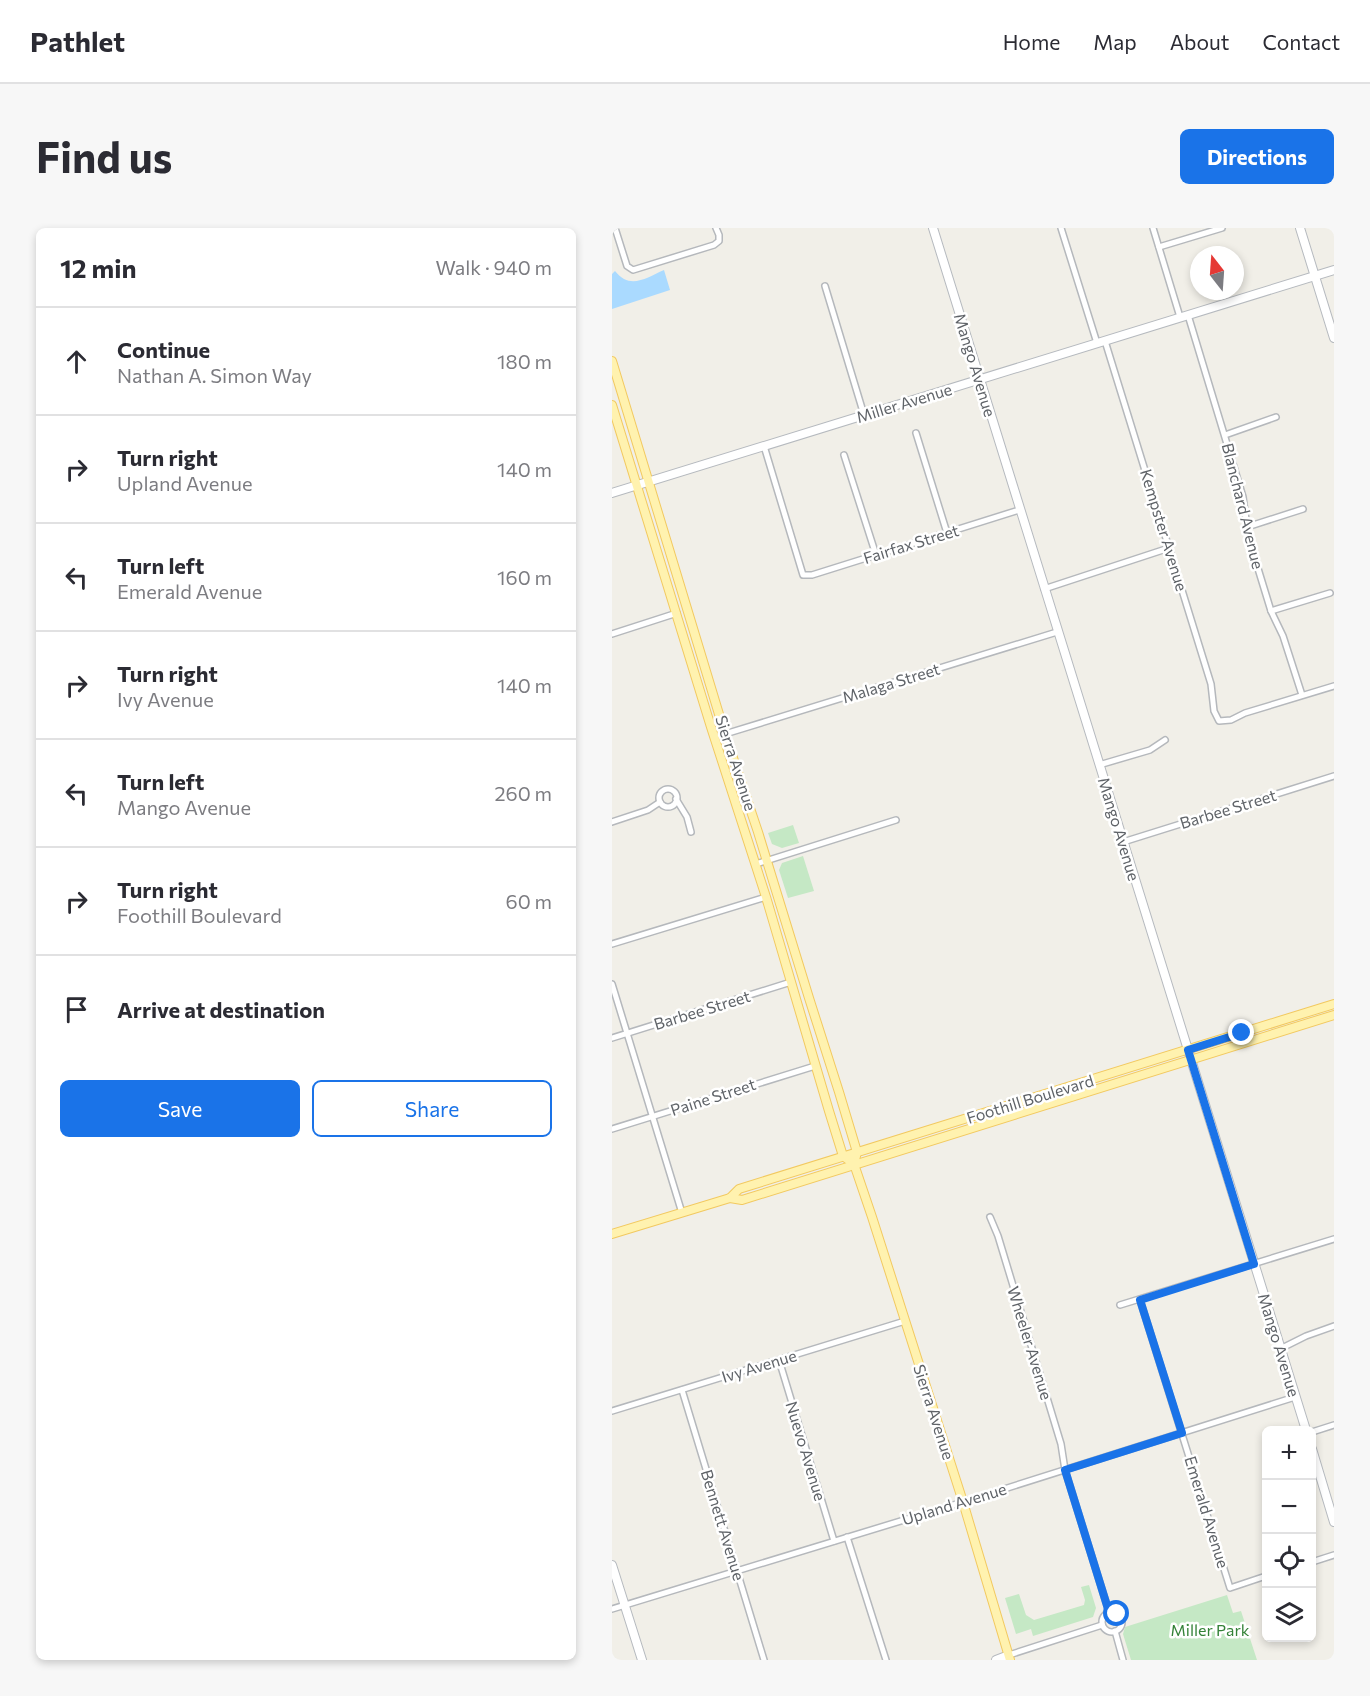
<!DOCTYPE html>
<meta charset="utf-8">
<style>
:root{--surface:#fff;--page:#f7f7f7;--text:#2b2b33;--muted:#7c7c81;--line:#e1e1e2;--accent:#1a73e8}
body{margin:0;font-family:Commissioner,sans-serif;background:var(--page);color:var(--text)}
.controls{position:absolute;right:18px;bottom:18px;display:grid;overflow:hidden;border-radius:9px;box-shadow:0 3px 9px #0003}
.controls button{width:54px;height:54px;display:grid;place-items:center;padding:0;border:0;border-bottom:2px solid var(--line);background:var(--surface);color:var(--text);font:30px sans-serif}
.compass{position:absolute;left:578px;top:18px;width:54px;height:54px;border-radius:50%;background:var(--surface);box-shadow:0 3px 9px #0003;rotate:343deg}
.stop{position:absolute;width:18px;height:18px;margin:-14px;border:4px solid #1a73e8;border-radius:50%;background:#fff}
.stop.end{background:#1a73e8;border-color:#fff;box-shadow:0 2px 6px #0008}
.list{margin:0;padding:0;list-style:none}
h2{display:flex;justify-content:space-between;align-items:center;height:78px;margin:0;padding:0 24px;font-size:26px}
h2 small{font-size:20px;font-weight:400;color:var(--muted)}
.list li{display:grid;grid-template-columns:39px 1fr auto;gap:18px;align-items:center;box-sizing:border-box;height:108px;padding:0 24px;border-top:2px solid var(--line)}
.list b{display:block;font-size:22px;white-space:nowrap}
.list p{margin:0;font-size:20px;white-space:nowrap;color:var(--muted)}
.list em{font-size:20px;font-style:normal;color:var(--muted)}
.actions{display:flex;gap:12px;padding:18px 24px}
.actions a{flex:1;padding:14px 0;border:2px solid var(--accent);border-radius:9px;text-align:center;font-size:21px;color:var(--accent)}
.actions .main{background:var(--accent);color:#fff}
.icon{flex:none;width:33px;height:33px;fill:none;stroke:currentColor;stroke-width:2;stroke-linecap:round;stroke-linejoin:round}
.map{position:relative;flex:none;width:722px;height:1432px;overflow:hidden;border-radius:9px}
header{display:flex;align-items:center;gap:36px;box-sizing:border-box;height:84px;padding:0 30px;background:var(--surface);border-bottom:2px solid var(--line)}
header strong{font-size:28px}
nav{display:flex;gap:33px;margin-inline-start:auto;font-size:21px}
.intro{display:flex;align-items:center;justify-content:space-between;box-sizing:border-box;height:144px;padding:0 36px}
h1{margin:0;font-size:42px}
.button{padding:15px 27px;border-radius:9px;background:var(--accent);color:#fff;font-size:21px;font-weight:700}
main{display:flex;gap:36px;padding:0 36px}
aside{flex:1;background:var(--surface);border-radius:9px;box-shadow:0 3px 9px #0003}
.map>svg:first-child{display:block}
.green{fill:#c5e8c5}
.water{fill:#aadaff}
.lines{fill:none;stroke-linecap:round;stroke-linejoin:round}
.street-casing{stroke:#b5b8bc;stroke-width:8}
.secondary-casing{stroke:#b6babf;stroke-width:10}
.primary-casing{stroke:#f2c960;stroke-width:10}
.street{stroke:#fff;stroke-width:5}
.secondary{stroke:#fff;stroke-width:8}
.primary{stroke:#fff2af;stroke-width:8}
.route{stroke:#1a73e8;stroke-width:8}
.labels{text-anchor:middle;stroke-width:5;stroke-linejoin:round;paint-order:stroke}
.street-label{font-size:16px;fill:#5f6368;stroke:#fff}
.park-label{font-size:16px;fill:#348238;stroke:#fff}
</style>
<header>
<strong>Pathlet</strong>
<nav><a>Home</a><a>Map</a><a>About</a><a>Contact</a></nav>
</header>
<div class="intro"><h1>Find us</h1><a class="button">Directions</a></div>
<main>
<aside>
<h2>12 min<small>Walk · 940 m</small></h2>
<ul class="list">
<li><svg class="icon" aria-label="ahead" viewBox="0 0 24 24"><path d="M12 20V5M6 11l6-6 6 6"/></svg><div><b>Continue</b><p>Nathan A. Simon Way</p></div><em>180 m</em></li>
<li><svg class="icon" aria-label="right" viewBox="0 0 24 24"><path d="M7 20v-9h11M14 6l5 5-5 5"/></svg><div><b>Turn right</b><p>Upland Avenue</p></div><em>140 m</em></li>
<li><svg class="icon" aria-label="left" viewBox="0 0 24 24"><path d="M17 20v-9H6M10 6l-5 5 5 5"/></svg><div><b>Turn left</b><p>Emerald Avenue</p></div><em>160 m</em></li>
<li><svg class="icon" aria-label="right" viewBox="0 0 24 24"><path d="M7 20v-9h11M14 6l5 5-5 5"/></svg><div><b>Turn right</b><p>Ivy Avenue</p></div><em>140 m</em></li>
<li><svg class="icon" aria-label="left" viewBox="0 0 24 24"><path d="M17 20v-9H6M10 6l-5 5 5 5"/></svg><div><b>Turn left</b><p>Mango Avenue</p></div><em>260 m</em></li>
<li><svg class="icon" aria-label="right" viewBox="0 0 24 24"><path d="M7 20v-9h11M14 6l5 5-5 5"/></svg><div><b>Turn right</b><p>Foothill Boulevard</p></div><em>60 m</em></li>
<li><svg class="icon" aria-label="arrive" viewBox="0 0 24 24"><path d="M6 21V4h12l-3 4 3 4H6"/></svg><div><b>Arrive at destination</b></div></li>
</ul>
<div class="actions"><a class="main">Save</a><a>Share</a></div>
</aside>
<div class="map">
<svg width="722" height="1432" viewBox="0 0 722 1432">
<rect width="100%" height="100%" fill="#f1efe8"/>
<g class="green">
<path d="M 181,597 L 187,615 L 170,620 L 160,616 L 156,605 Z"/>
<path d="M 191,628 L 202,663 L 176,670 L 167,642 L 170,635 Z"/>
<path d="M 477,1357 L 484,1380 L 481,1389 L 421,1408 L 419,1401 L 404,1406 L 393,1370 L 407,1366 L 414,1387 L 422,1392 L 472,1377 L 473,1372 L 469,1359 Z"/>
<path d="M 615,1367 L 621,1385 L 629,1383 L 645,1432 L 519,1432 L 511,1406 L 513,1399 Z"/>
</g>
<path class="water" d="M 52,42 L 58,62 L 0,81 L 0,46 L 3,43 C 18,62 34,50 52,42 Z"/>
<g class="lines">
<g class="street-casing">
<g id="street">
<path d="M 3,0 L 15,38 L 21,42 L 102,17 L 107,13 L 107,7 L 104,0"/>
<path d="M 449,0 L 485,115"/>
<path d="M 541,0 L 568,89"/>
<path d="M 547,19 L 610,0"/>
<path d="M 213,58 L 252,187"/>
<path d="M 576,87 L 631,269 L 635,299 L 640,321 L 659,383 L 671,408 L 690,467"/>
<path d="M 493,113 L 599,456 L 602,483 L 607,493 L 619,492 L 633,485 L 722,458"/>
<path d="M 304,205 L 335,305"/>
<path d="M 613,207 L 664,189"/>
<path d="M 152,218 L 191,347 L 200,347 L 407,282"/>
<path d="M 232,227 L 264,327"/>
<path d="M 635,299 L 691,281"/>
<path d="M 432,361 L 557,320"/>
<path d="M 659,383 L 718,365"/>
<path d="M 0,406 L 65,385"/>
<path d="M 113,506 L 445,404"/>
<path d="M 487,537 L 538,522 L 553,512"/>
<circle cx="56" cy="570" r="9"/>
<path d="M 64,571 L 75,589 L 79,604"/>
<path d="M 0,594 L 36,582 L 48,574"/>
<path d="M 511,614 L 722,548"/>
<path d="M 144,636 L 284,592"/>
<path d="M 0,716 L 154,669"/>
<path d="M 0,756 L 70,985"/>
<path d="M 0,810 L 179,754"/>
<path d="M 0,901 L 203,838"/>
<path d="M 378,989 L 386,1008 L 449,1216 L 453,1242 L 497,1384"/>
<path d="M 528,1072 L 618,1360 L 654,1348"/>
<path d="M 508,1077 L 722,1011"/>
<path d="M 668,1121 L 694,1108 L 722,1098"/>
<path d="M 167,1132 L 222,1313"/>
<path d="M 70,1162 L 152,1432"/>
<path d="M 0,1183 L 293,1093"/>
<path d="M 700,1204 L 722,1197"/>
<path d="M 235,1309 L 274,1432"/>
<path d="M 700,1334 L 722,1327"/>
<path d="M 0,1381 L 351,1274 L 683,1169"/>
<circle cx="500" cy="1394" r="10"/>
<path d="M 503,1403 L 511,1432"/>
<path d="M 397,1427 L 490,1397"/>
</g>
</g>
<g class="secondary-casing">
<g id="secondary">
<path d="M 321,0 L 694,1202"/>
<path d="M 688,0 L 722,110"/>
<path d="M 0,265 L 722,42"/>
<path d="M 700,1221 L 722,1294"/>
<path d="M 0,1337 L 30,1432"/>
<path d="M 384,1432 L 397,1427"/>
</g>
</g>
<g class="primary-casing">
<g id="primary">
<path d="M 0,133 L 113,506 L 146,604 L 197,770 L 227,864 L 245,924 L 242,936"/>
<path d="M 0,177 L 99,499 L 154,669 L 217,883 L 231,928 L 242,936 L 260,989 L 351,1274 L 398,1432"/>
<path d="M 118,970 L 130,972 L 722,787"/>
<path d="M 0,1006 L 118,970 L 127,961 L 722,776"/>
</g>
</g>
<use href="#street" class="street"/>
<use href="#secondary" class="secondary"/>
<use href="#primary" class="primary"/>
</g>
<g class="lines">
<path class="route" d="M 505,1386 L 497,1384 L 453,1242 L 570,1205 L 528,1072 L 642,1036 L 576,822 L 630,805"/>
</g>
<g class="labels">
<g class="street-label">
<text transform="translate(363 137) rotate(73)" y="6">Mango Avenue</text>
<text transform="translate(292 175) rotate(-17)" y="6">Miller Avenue</text>
<text transform="translate(631 278) rotate(76)" y="6">Blanchard Avenue</text>
<text transform="translate(552 302) rotate(73)" y="6">Kempster Avenue</text>
<text transform="translate(299 316) rotate(-17)" y="6">Fairfax Street</text>
<text transform="translate(279 455) rotate(-17)" y="6">Malaga Street</text>
<text transform="translate(124 535) rotate(72)" y="6">Sierra Avenue</text>
<text transform="translate(616 581) rotate(-17)" y="6">Barbee Street</text>
<text transform="translate(507 601) rotate(73)" y="6">Mango Avenue</text>
<text transform="translate(90 782) rotate(-17)" y="6">Barbee Street</text>
<text transform="translate(101 869) rotate(-18)" y="6">Paine Street</text>
<text transform="translate(418 871) rotate(-17)" y="6">Foothill Boulevard</text>
<text transform="translate(418 1115) rotate(73)" y="6">Wheeler Avenue</text>
<text transform="translate(667 1117) rotate(73)" y="6">Mango Avenue</text>
<text transform="translate(147 1138) rotate(-17)" y="6">Ivy Avenue</text>
<text transform="translate(322 1184) rotate(72)" y="6">Sierra Avenue</text>
<text transform="translate(194 1223) rotate(73)" y="6">Nuevo Avenue</text>
<text transform="translate(342 1276) rotate(-17)" y="6">Upland Avenue</text>
<text transform="translate(595 1284) rotate(73)" y="6">Emerald Avenue</text>
<text transform="translate(111 1297) rotate(73)" y="6">Bennett Avenue</text>
</g>
<g class="park-label">
<text x="598" y="1408">Miller Park</text>
</g>
</g>
</svg>
<div class="controls">
<button>+</button>
<button>−</button>
<button><svg class="icon" aria-label="locate" viewBox="0 0 24 24"><circle cx="12" cy="12" r="6"/><path d="M12 2v4M12 18v4M2 12h4M18 12h4"/></svg></button>
<button><svg class="icon" aria-label="layers" viewBox="0 0 24 24"><path d="M12 4l9 5-9 5-9-5zM3 14l9 5 9-5"/></svg></button>
</div>
<svg class="compass" viewBox="-18 -18 36 36"><path d="M0-13l5 13h-10z" fill="#e53935"/><path d="M0 13l5-13h-10z" fill="#7c7c81"/></svg>
<div class="stop" style="left:505px;top:1386px"></div>
<div class="stop end" style="left:630px;top:805px"></div>
</div>
</main>
